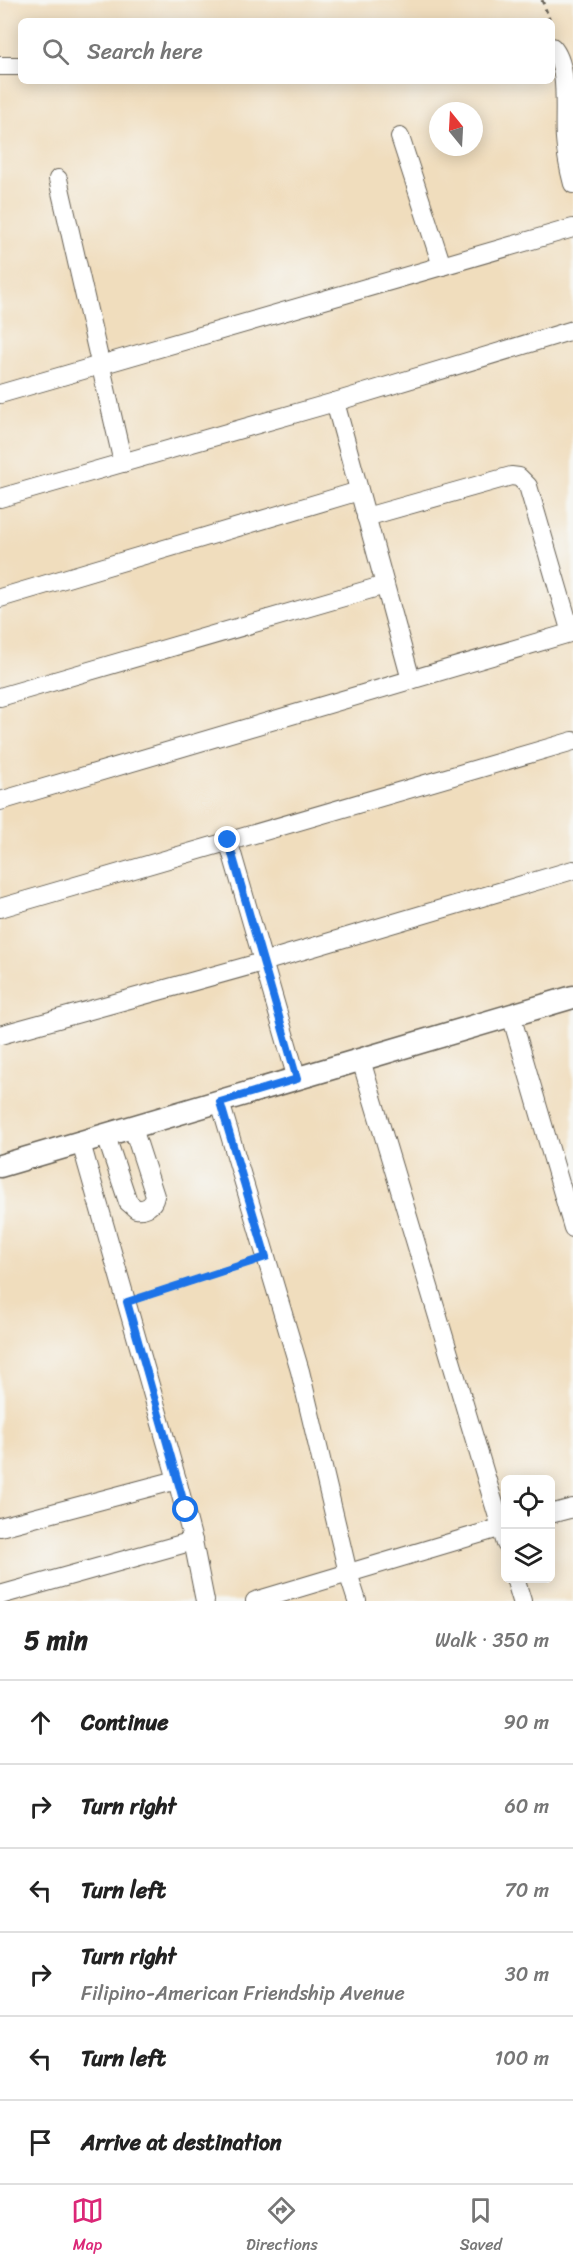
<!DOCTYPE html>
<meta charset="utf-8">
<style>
:root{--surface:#fff;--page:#f6f6f6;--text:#222;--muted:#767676;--line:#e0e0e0;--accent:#db2777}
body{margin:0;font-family:Sriracha,sans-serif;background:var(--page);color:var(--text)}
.controls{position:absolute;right:18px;bottom:18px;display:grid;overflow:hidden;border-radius:9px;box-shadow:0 3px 15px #0003}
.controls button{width:54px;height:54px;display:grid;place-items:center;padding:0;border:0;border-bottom:2px solid var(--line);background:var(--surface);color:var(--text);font:30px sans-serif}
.compass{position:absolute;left:429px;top:102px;width:54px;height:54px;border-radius:50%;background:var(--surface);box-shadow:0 3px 15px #0003;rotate:342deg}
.stop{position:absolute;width:18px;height:18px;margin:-14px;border:4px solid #1a73e8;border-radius:50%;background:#fff}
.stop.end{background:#1a73e8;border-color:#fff;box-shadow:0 2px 6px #0008}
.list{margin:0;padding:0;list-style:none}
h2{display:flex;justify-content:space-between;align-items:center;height:78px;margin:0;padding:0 24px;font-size:26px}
h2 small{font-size:20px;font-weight:400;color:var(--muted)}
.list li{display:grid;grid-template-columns:39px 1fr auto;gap:18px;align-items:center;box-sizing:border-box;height:84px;padding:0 24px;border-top:2px solid var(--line)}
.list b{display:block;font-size:22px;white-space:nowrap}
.list p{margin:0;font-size:20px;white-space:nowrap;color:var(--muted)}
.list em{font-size:20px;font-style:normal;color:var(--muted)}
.icon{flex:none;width:33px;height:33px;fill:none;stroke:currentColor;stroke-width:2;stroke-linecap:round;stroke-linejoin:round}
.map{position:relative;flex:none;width:573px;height:1601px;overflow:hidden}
.search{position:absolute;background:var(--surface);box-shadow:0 3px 15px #0003;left:18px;right:18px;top:18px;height:66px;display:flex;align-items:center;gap:15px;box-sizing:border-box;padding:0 21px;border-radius:9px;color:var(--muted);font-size:22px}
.sheet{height:582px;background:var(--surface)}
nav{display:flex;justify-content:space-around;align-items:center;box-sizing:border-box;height:84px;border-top:2px solid var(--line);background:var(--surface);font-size:16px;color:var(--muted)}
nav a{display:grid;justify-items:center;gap:3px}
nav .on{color:var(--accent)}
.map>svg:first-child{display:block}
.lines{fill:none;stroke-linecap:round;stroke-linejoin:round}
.minor-casing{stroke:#666054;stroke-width:20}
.major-casing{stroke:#666054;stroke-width:25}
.path{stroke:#666054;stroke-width:3;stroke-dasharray:4.5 4.5;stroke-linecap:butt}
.minor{stroke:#fff;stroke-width:18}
.major{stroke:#fff;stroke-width:22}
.route{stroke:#1a73e8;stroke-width:8}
</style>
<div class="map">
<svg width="573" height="1601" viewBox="0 0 573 1601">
<rect width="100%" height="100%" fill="#f6f6f2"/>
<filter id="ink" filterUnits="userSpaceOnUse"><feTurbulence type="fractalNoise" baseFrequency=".0167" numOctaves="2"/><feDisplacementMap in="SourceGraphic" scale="12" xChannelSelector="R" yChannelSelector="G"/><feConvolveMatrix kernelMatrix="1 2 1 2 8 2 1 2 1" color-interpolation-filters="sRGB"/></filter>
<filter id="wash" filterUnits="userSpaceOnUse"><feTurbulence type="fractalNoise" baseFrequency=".008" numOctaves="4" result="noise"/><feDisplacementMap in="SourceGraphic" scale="24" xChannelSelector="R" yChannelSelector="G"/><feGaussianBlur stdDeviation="1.35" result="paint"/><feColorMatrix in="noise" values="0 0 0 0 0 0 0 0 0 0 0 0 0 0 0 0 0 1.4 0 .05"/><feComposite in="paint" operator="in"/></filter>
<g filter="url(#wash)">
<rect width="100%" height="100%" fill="#f0ddbd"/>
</g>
<g filter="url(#ink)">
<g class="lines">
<g class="minor-casing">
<g id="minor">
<path d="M 552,47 C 570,66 563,113 565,138 C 566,153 569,169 573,184"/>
<path d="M 0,66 L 21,66"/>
<path d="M 400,137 L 442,266"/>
<path d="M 58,179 L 123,463"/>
<path d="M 0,394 L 573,228"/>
<path d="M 335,402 L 411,680"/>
<path d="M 0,498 L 335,402 L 573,330"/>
<path d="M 366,517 L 511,476 L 519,477 L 528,486 L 571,633"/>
<path d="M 0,598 L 359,491"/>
<path d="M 0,697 L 385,585"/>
<path d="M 0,801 L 573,632"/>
<path d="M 228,840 L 297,1079"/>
<path d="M 0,908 L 573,741"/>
<path d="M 511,1015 L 573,1228"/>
<path d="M 0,1035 L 263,962 L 573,870"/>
<path d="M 361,1060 L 506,1544"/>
<path d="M 220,1102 L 300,1371 L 348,1573 L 357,1601"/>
<path d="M 106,1136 L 128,1202 L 136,1209 C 146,1210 153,1206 155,1196 L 133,1128"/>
<path d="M 81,1143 L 177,1480 L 193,1541 L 205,1601"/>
<path d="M 550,1514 L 573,1508"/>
<path d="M 0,1527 L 177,1480"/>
<path d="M 515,1578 L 522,1601"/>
<path d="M 0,1595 L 193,1541"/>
<path d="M 255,1601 L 506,1526"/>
</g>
</g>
<g class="major-casing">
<path id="major" d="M 0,1166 L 573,997"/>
</g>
<g class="path">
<path d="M 542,0 L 550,21"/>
<path d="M 140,1298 L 251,1262"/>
</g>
<use href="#minor" class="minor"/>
<use href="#major" class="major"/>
</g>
</g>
<g class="lines" filter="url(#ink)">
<path class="route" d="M 186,1510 L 127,1302 L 266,1257 L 220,1102 L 297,1079 L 228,840"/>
</g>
</svg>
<div class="controls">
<button><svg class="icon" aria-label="locate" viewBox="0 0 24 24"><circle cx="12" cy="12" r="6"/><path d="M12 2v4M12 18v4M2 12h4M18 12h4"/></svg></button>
<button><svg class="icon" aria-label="layers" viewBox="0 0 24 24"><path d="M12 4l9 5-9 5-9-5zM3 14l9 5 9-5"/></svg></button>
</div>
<svg class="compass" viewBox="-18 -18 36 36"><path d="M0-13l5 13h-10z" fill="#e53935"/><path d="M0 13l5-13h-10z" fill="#767676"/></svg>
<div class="stop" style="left:186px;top:1510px"></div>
<div class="stop end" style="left:228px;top:840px"></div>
<div class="search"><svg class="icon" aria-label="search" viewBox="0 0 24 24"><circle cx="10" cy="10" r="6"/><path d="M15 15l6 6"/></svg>Search here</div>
</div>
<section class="sheet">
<h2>5 min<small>Walk · 350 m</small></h2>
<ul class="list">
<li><svg class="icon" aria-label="ahead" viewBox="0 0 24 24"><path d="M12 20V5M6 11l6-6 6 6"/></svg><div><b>Continue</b></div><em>90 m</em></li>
<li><svg class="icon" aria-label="right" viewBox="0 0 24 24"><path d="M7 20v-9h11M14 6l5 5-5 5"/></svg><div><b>Turn right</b></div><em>60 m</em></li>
<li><svg class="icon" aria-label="left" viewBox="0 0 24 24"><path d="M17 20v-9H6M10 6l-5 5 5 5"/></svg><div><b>Turn left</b></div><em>70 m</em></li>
<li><svg class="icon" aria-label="right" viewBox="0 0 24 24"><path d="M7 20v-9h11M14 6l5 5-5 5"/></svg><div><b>Turn right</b><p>Filipino-American Friendship Avenue</p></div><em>30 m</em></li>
<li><svg class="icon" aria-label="left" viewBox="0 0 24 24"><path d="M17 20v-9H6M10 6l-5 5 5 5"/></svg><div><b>Turn left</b></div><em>100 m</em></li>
<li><svg class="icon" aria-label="arrive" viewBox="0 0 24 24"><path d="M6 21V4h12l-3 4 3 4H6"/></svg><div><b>Arrive at destination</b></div></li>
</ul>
</section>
<nav>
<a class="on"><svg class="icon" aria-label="map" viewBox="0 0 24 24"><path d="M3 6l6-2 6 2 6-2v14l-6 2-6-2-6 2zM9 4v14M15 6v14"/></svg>Map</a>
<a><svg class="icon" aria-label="directions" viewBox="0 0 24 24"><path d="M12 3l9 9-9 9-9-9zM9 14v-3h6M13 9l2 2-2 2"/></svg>Directions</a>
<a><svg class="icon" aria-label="saved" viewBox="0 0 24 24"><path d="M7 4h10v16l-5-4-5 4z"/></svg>Saved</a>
</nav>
